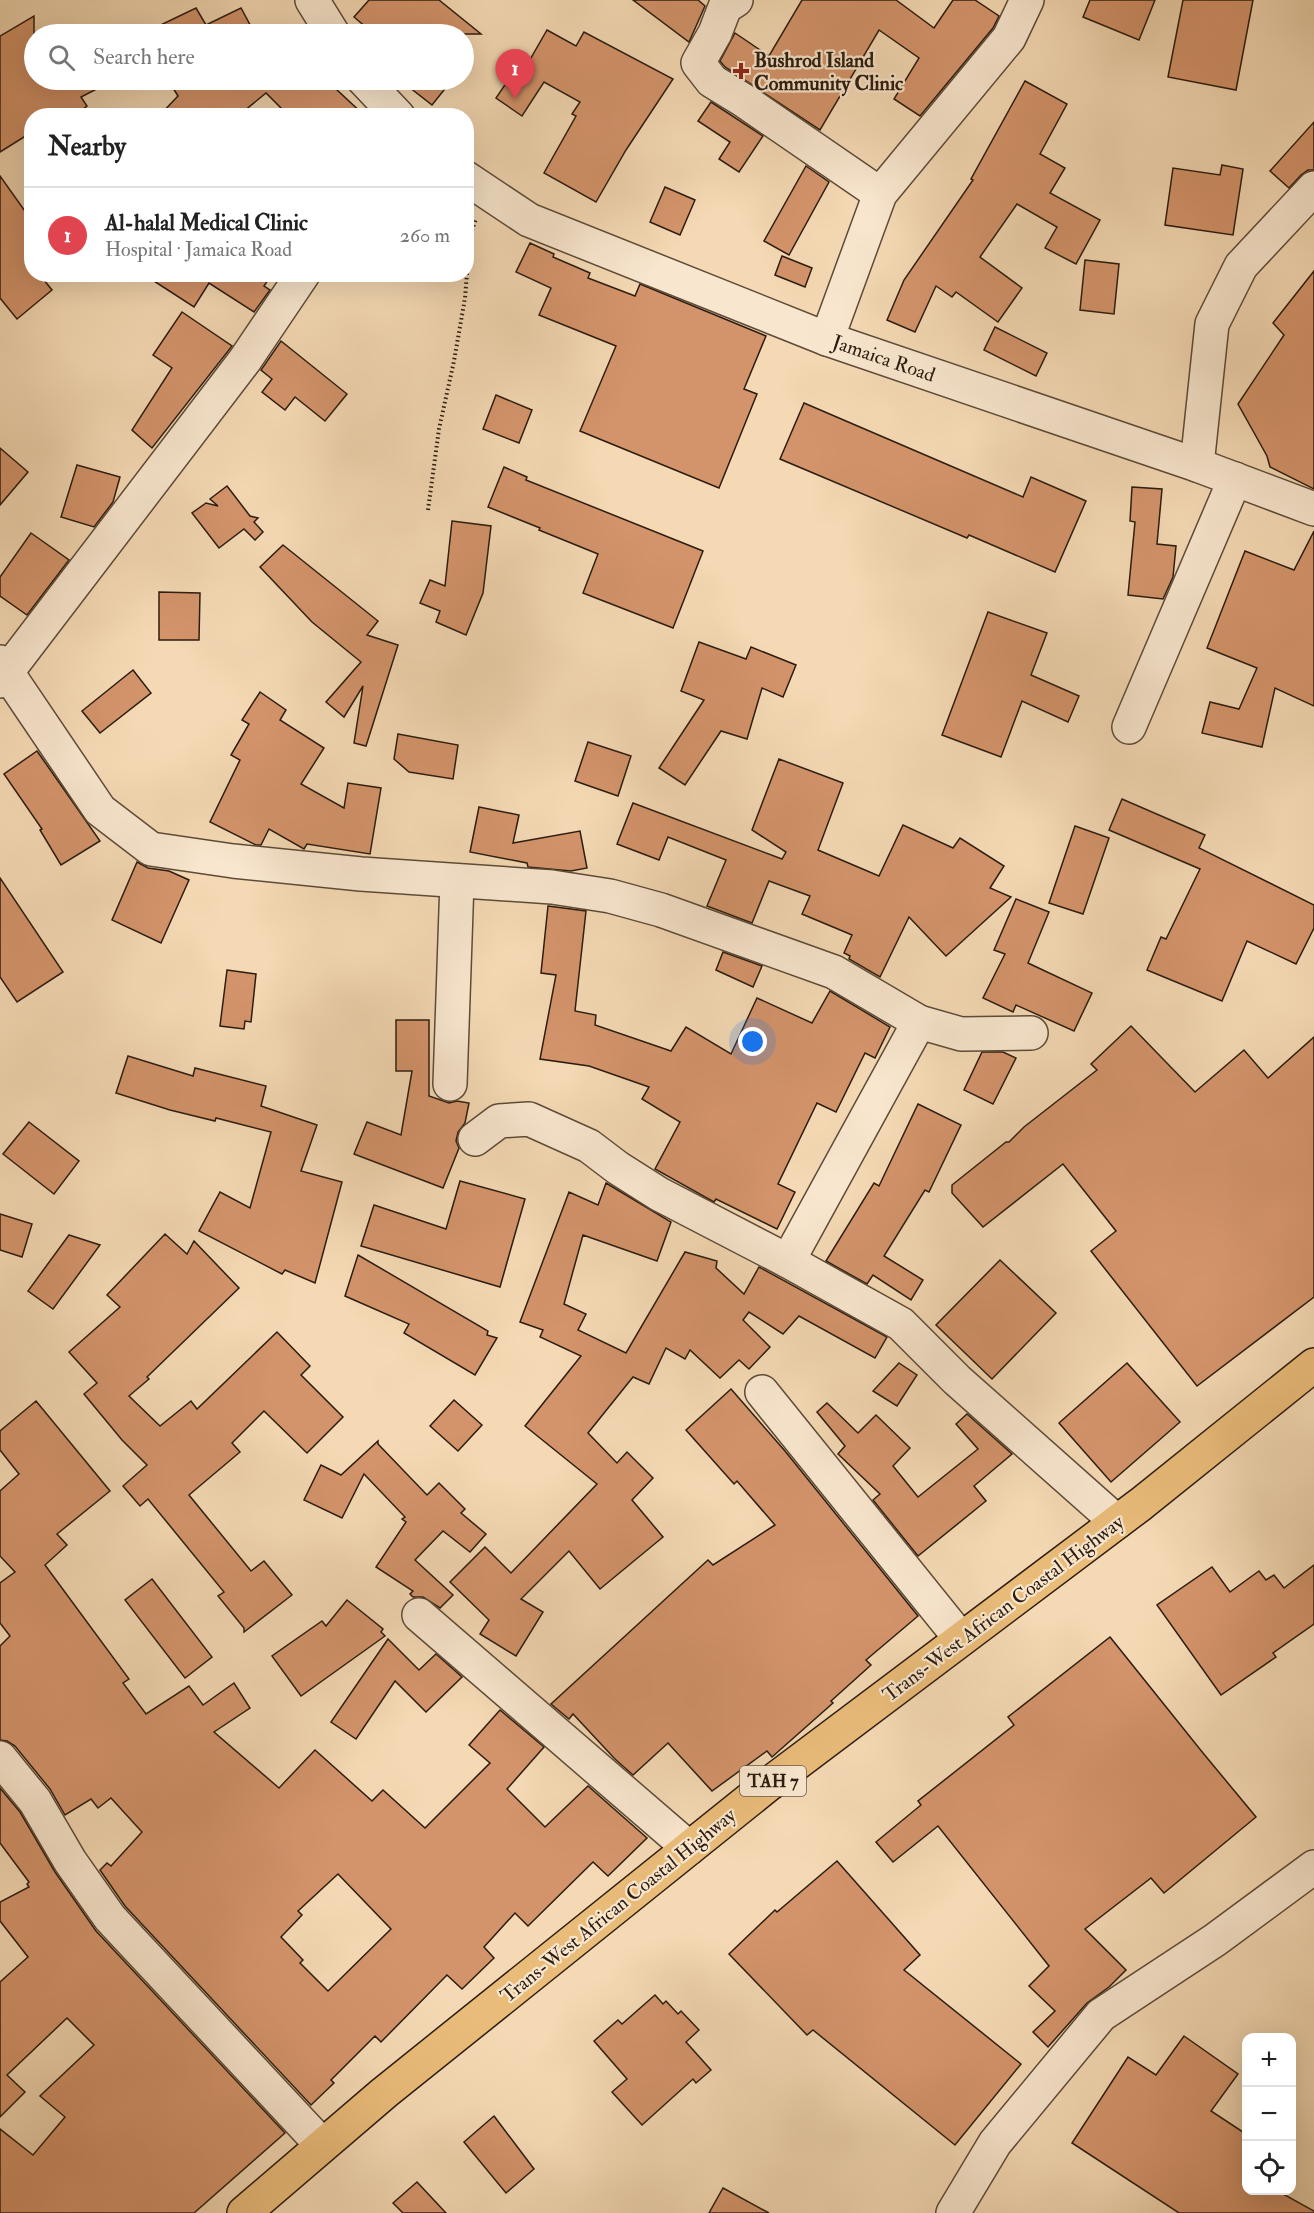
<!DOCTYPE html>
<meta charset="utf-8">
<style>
:root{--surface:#fff;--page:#f6f6f6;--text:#222;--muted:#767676;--line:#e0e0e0;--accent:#2563eb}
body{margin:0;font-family:"IM FELL Double Pica",serif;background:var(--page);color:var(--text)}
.controls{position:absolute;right:18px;bottom:18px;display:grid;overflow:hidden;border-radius:12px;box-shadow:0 6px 24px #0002}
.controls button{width:54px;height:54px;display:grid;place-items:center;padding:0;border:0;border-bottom:2px solid var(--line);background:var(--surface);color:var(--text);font:30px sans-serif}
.you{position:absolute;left:753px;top:1042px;width:21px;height:21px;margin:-15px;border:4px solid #fff;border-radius:50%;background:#1a73e8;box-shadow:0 0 0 9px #1a73e833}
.badge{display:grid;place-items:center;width:39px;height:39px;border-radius:50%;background:var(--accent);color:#fff;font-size:20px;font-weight:700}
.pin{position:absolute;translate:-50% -50px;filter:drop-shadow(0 2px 3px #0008)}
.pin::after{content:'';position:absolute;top:32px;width:21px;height:18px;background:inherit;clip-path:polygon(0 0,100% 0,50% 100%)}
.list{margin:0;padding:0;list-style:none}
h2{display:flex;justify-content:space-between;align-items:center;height:78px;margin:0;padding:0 24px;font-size:26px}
h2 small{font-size:20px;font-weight:400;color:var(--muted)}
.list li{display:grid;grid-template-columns:39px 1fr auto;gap:18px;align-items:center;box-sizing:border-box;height:96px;padding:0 24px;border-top:2px solid var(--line)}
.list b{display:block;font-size:22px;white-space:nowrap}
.list p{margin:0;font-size:20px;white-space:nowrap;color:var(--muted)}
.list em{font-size:20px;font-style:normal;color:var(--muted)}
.icon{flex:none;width:33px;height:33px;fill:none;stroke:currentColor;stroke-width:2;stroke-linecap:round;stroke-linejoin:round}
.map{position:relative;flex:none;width:1314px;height:2213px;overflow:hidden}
.search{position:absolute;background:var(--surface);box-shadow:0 6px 24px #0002;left:24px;top:24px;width:450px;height:66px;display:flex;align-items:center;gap:15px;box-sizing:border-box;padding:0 21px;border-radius:33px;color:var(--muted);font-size:22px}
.panel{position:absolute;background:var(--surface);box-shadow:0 6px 24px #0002;left:24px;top:108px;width:450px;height:174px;border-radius:24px}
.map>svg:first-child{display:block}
.building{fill:#d4946b;stroke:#2b1c0f;stroke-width:1.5;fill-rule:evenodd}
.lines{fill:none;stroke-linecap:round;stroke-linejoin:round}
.minor-casing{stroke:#5d4b38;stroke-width:36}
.highway-casing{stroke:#2b1c0f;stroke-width:36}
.path{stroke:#2b1c0f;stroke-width:4;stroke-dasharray:1.5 3;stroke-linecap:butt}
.minor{stroke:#f8e6ce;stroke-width:33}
.highway{stroke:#eabc7a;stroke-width:33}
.poi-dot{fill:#8f2418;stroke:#f8e6ce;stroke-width:2}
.labels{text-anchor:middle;stroke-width:4.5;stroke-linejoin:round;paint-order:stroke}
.shield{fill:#f8e6ce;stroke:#685948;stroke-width:1.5}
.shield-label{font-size:18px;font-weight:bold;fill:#2b1c0f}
.poi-label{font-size:20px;font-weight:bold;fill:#2b1c0f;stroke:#f8e6ce;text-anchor:start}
.street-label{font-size:20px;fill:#2b1c0f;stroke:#f8e6ce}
</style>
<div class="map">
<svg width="1314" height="2213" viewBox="0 0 1314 2213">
<rect width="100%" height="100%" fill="#f4d9b4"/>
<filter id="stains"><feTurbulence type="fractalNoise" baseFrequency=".00333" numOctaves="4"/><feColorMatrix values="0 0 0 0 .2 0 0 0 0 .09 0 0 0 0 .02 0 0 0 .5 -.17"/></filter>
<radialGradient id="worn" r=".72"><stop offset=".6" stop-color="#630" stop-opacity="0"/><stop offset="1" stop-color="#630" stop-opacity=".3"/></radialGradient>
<g class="building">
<path d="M 369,0 L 439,0 L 481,34 L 374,34 L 354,17 Z"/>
<path d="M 633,0 L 698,0 L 705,6 L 689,42 Z"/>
<path d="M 802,0 L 896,0 L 934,28 L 953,0 L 975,0 L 999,16 L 993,28 L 920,116 L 894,99 L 919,58 L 879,30 L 820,130 L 725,67 L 720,61 L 735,33 L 769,56 Z"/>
<path d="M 1090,0 L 1155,0 L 1139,40 L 1083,17 Z"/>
<path d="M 1183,0 L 1253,0 L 1236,90 L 1168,77 Z"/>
<path d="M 196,8 L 206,25 L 241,8 L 255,34 L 142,34 Z"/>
<path d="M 34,16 L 34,80 L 114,80 L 81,97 L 87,106 L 74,116 L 32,116 L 32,132 L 0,152 L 0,36 Z"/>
<path d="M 547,30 L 576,46 L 584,32 L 673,79 L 626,150 L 596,202 L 544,173 L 576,116 L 572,114 L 580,102 L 544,82 L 522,116 L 496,98 L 513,73 L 520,77 Z"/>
<path d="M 168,80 L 345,80 L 336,89 L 365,116 L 289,116 L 266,93 L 238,116 L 159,116 L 178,96 Z"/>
<path d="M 400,80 L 452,80 L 432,105 Z"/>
<path d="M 1025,81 L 1067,104 L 1040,154 L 1065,168 L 1050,193 L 1100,220 L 1076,264 L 1045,248 L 1057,227 L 1017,204 L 980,257 L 1022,288 L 998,322 L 956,292 L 952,297 L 936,286 L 915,332 L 887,320 L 904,280 L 973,180 L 971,179 Z"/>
<path d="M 711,102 L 763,136 L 739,172 L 719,159 L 730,142 L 698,121 Z"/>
<path d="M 1314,122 L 1314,170 L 1308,170 L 1301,175 L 1289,188 L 1270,171 Z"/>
<path d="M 1222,165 L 1243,169 L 1233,235 L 1165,225 L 1173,168 L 1220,175 Z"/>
<path d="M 806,166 L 829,182 L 789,255 L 764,241 Z"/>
<path d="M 0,176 L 32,221 L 32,274 L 39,274 L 52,290 L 17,319 L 0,298 Z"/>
<path d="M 665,187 L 695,200 L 680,235 L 650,222 Z"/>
<path d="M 530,243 L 554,254 L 553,257 L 590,273 L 588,278 L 635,296 L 640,284 L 766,336 L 744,389 L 757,394 L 719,488 L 580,431 L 616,346 L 539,315 L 551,288 L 516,272 Z"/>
<path d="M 782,256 L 812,268 L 805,287 L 775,275 Z"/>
<path d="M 1085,260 L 1119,264 L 1114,314 L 1080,310 Z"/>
<path d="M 1314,271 L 1314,489 L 1270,467 L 1267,456 L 1238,404 L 1284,335 L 1273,323 Z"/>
<path d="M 143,274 L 272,274 L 264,286 L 270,290 L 254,312 L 209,283 L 194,307 Z"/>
<path d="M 182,312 L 232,346 L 152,448 L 132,430 L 172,368 L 153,355 Z"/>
<path d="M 995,327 L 1047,353 L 1036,376 L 984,350 Z"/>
<path d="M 281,341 L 347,394 L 325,421 L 295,397 L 285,410 L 262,392 L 272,379 L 261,370 Z"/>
<path d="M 496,395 L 532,410 L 519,443 L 483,429 Z"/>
<path d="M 804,403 L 1023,497 L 1031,477 L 1086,501 L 1055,572 L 969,535 L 967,538 L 780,459 Z"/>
<path d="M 0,448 L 28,472 L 0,505 Z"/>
<path d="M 77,465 L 120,477 L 113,502 L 94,527 L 61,517 Z"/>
<path d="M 504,467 L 527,477 L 526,480 L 703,551 L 673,628 L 583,593 L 598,554 L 539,530 L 540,528 L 488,507 Z"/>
<path d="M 227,486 L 250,516 L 258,518 L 254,522 L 263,532 L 255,540 L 244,529 L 219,548 L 192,513 L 206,503 L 218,506 L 210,499 Z"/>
<path d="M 1132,487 L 1162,489 L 1157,544 L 1176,546 L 1173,577 L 1163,599 L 1128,595 L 1135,522 L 1130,521 Z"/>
<path d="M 452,521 L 491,526 L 483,593 L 466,635 L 436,622 L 440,611 L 420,603 L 430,580 L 445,586 Z"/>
<path d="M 1314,531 L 1314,706 L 1275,688 L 1262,747 L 1202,733 L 1210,702 L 1239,709 L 1257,668 L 1207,648 L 1245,551 L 1294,570 Z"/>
<path d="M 31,533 L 69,560 L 27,615 L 0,596 L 0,577 Z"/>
<path d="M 283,545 L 378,621 L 367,635 L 398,645 L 366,746 L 354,743 L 363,686 L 344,717 L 326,702 L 361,662 L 312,622 L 260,567 Z"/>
<path d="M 159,592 L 200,593 L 199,640 L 159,640 Z"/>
<path d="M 988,612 L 1047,633 L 1031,675 L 1079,696 L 1068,722 L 1022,701 L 1001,757 L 942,735 Z"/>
<path d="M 699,642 L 746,659 L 751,647 L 796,665 L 783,697 L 762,688 L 747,739 L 721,731 L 685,785 L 659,768 L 704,700 L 681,691 Z"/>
<path d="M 133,670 L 151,693 L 100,733 L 82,711 Z"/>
<path d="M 260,692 L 286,710 L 280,720 L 324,748 L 301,784 L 344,808 L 348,783 L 381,788 L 370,854 L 307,844 L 304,849 L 269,829 L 261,845 L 256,845 L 210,822 L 240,760 L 231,755 L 249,724 L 242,720 Z"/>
<path d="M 398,734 L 458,745 L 453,779 L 409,772 L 394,759 Z"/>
<path d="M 588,742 L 631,756 L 618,796 L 575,781 Z"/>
<path d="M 37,751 L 100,841 L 61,865 L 40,830 L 42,829 L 4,774 Z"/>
<path d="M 779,759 L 843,783 L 818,850 L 879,876 L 903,825 L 953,848 L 960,838 L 1004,866 L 990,888 L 1011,897 L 946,956 L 909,917 L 880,977 L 849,959 L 850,956 L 844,953 L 852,935 L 802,914 L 810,896 L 769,881 L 752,923 L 707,906 L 726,860 L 668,837 L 659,860 L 617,844 L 633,803 L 782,859 L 786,852 L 752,830 Z"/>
<path d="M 1122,799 L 1205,835 L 1199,848 L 1314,905 L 1314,928 L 1296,964 L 1247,941 L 1222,1001 L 1147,970 L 1161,937 L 1166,939 L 1200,869 L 1109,830 Z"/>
<path d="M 479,807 L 519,815 L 513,843 L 580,831 L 587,868 L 571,871 L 528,867 L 527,863 L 470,852 Z"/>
<path d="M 1075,826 L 1109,838 L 1083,914 L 1049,903 Z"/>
<path d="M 137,862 L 148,868 L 169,871 L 189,880 L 161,943 L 112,920 Z"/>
<path d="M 0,878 L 63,972 L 17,1002 L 0,977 Z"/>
<path d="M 1016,899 L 1049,912 L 1028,963 L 1092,993 L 1074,1031 L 1016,1005 L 1013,1012 L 983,998 L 1005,954 L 994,950 Z"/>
<path d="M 548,906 L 586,911 L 575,1011 L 596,1015 L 595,1025 L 671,1051 L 686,1027 L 731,1054 L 757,998 L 812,1023 L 830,991 L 890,1027 L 875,1058 L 865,1053 L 836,1112 L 817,1103 L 778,1184 L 795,1192 L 777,1229 L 716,1199 L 714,1202 L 655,1169 L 680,1122 L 642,1099 L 649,1087 L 589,1066 L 540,1059 L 556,975 L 541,973 Z"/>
<path d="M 723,952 L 762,966 L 753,987 L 716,970 Z"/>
<path d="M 227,970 L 256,974 L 251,1022 L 245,1021 L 244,1029 L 220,1026 Z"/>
<path d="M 396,1020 L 429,1020 L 429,1096 L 449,1103 L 457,1101 L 469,1103 L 465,1123 L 458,1132 L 456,1141 L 459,1148 L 443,1188 L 354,1154 L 367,1122 L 401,1135 L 412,1071 L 396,1071 Z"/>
<path d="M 1131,1026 L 1195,1092 L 1244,1050 L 1268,1078 L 1314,1037 L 1314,1297 L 1197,1386 L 1091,1251 L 1116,1231 L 1063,1164 L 983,1227 L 952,1193 L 952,1185 L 1006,1142 L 1009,1142 L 1024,1127 L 1097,1070 L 1091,1064 Z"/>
<path d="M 982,1052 L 1003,1052 L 1016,1058 L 993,1104 L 964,1090 Z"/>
<path d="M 128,1056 L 193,1076 L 195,1068 L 266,1086 L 261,1106 L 317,1125 L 301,1171 L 342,1182 L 315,1283 L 285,1270 L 282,1274 L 199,1231 L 220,1192 L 250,1208 L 271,1132 L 216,1118 L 215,1121 L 170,1110 L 116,1093 Z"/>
<path d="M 918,1104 L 961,1125 L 929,1192 L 925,1190 L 884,1256 L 923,1280 L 911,1300 L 873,1275 L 867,1284 L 826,1261 L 874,1183 L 879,1186 Z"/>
<path d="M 29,1122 L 79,1161 L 54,1194 L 3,1154 Z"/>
<path d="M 460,1181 L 525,1199 L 500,1287 L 361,1246 L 374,1205 L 446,1229 Z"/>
<path d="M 606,1183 L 671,1222 L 657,1261 L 583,1235 L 564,1304 L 586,1314 L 578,1330 L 626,1353 L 685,1252 L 717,1261 L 716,1268 L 744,1294 L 759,1267 L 887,1337 L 875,1358 L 799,1316 L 783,1334 L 749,1312 L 743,1320 L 770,1347 L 749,1369 L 739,1360 L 720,1378 L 690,1350 L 685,1359 L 666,1348 L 649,1384 L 633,1377 L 588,1433 L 617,1463 L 627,1452 L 653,1478 L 632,1500 L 663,1537 L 600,1589 L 569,1551 L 521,1599 L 543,1612 L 516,1656 L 480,1634 L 489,1620 L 450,1582 L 485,1547 L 511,1573 L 597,1484 L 525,1426 L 581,1356 L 540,1337 L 543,1330 L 520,1322 L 569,1192 L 598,1205 Z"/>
<path d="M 0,1214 L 32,1224 L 22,1257 L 0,1250 Z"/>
<path d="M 165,1234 L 187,1254 L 194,1241 L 239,1288 L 147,1377 L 149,1379 L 129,1396 L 160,1426 L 191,1401 L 197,1409 L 277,1332 L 310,1366 L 301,1375 L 343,1417 L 307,1453 L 264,1411 L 232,1443 L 240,1452 L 189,1495 L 251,1571 L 264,1561 L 292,1595 L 244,1632 L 244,1628 L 218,1596 L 224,1592 L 148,1499 L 140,1506 L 123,1486 L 147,1465 L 122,1440 L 84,1394 L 97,1383 L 69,1352 L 120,1307 L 107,1295 Z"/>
<path d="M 69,1235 L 100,1245 L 53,1309 L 28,1291 Z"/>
<path d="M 358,1255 L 488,1331 L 487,1335 L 497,1338 L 475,1375 L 404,1333 L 409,1324 L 345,1296 Z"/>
<path d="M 1000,1260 L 1056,1313 L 992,1379 L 936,1325 Z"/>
<path d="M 899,1363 L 917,1375 L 897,1406 L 873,1391 Z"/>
<path d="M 1127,1363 L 1180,1422 L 1111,1482 L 1059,1423 Z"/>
<path d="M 731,1389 L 785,1451 L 918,1616 L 866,1660 L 871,1665 L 831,1701 L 833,1703 L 772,1757 L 767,1751 L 712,1791 L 668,1743 L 633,1775 L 615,1759 L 573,1714 L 569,1719 L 551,1704 L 708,1560 L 713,1565 L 775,1525 L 737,1481 L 734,1484 L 686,1430 Z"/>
<path d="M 454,1400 L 482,1425 L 458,1451 L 430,1426 Z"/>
<path d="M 36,1401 L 110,1491 L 57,1534 L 67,1545 L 45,1565 L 129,1679 L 123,1683 L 146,1714 L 189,1686 L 203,1705 L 234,1683 L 250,1708 L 214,1732 L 279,1788 L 315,1750 L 372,1801 L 383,1790 L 425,1828 L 490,1763 L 469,1745 L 500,1710 L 544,1747 L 507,1789 L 545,1827 L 588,1786 L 647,1838 L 608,1876 L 593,1862 L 528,1926 L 515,1913 L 484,1947 L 494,1958 L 462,1989 L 447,1975 L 381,2042 L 375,2036 L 331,2080 L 334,2083 L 311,2105 L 125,1906 L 100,1870 L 107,1863 L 111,1866 L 142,1832 L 111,1798 L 98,1808 L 91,1799 L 65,1815 L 50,1789 L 15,1746 L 7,1741 L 0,1740 L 0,1646 L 10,1636 L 0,1623 L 0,1583 L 15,1572 L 0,1556 L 0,1491 L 19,1474 L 0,1450 L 0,1431 ZM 338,1874 L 391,1929 L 328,1991 L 300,1963 L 303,1960 L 281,1937 L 302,1915 L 298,1911 Z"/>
<path d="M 827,1403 L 858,1433 L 876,1415 L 910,1448 L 893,1466 L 918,1497 L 978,1449 L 956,1424 L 967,1414 L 1012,1454 L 974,1486 L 986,1501 L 918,1556 L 873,1500 L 880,1494 L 838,1454 L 845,1446 L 817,1412 Z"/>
<path d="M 378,1441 L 378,1444 L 427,1495 L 439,1483 L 465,1509 L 461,1513 L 486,1534 L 470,1552 L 443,1531 L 415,1560 L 453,1595 L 440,1608 L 423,1597 L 413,1597 L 410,1594 L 413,1591 L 376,1567 L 406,1522 L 402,1519 L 405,1517 L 364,1474 L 342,1518 L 304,1500 L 321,1465 L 341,1475 Z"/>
<path d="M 1314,1565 L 1314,1624 L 1273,1653 L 1276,1657 L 1221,1695 L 1157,1605 L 1212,1567 L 1230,1592 L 1259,1571 L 1266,1580 L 1274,1575 L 1284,1588 Z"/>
<path d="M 152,1579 L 212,1657 L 185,1678 L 125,1600 Z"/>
<path d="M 347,1600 L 383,1629 L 381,1632 L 385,1636 L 301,1696 L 272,1656 L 322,1621 L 326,1626 Z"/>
<path d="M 1110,1637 L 1203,1753 L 1256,1817 L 1164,1893 L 1151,1878 L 1085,1929 L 1126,1970 L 1109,1987 L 1087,2003 L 1048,2047 L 1033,2032 L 1055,2011 L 1029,1986 L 1049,1966 L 938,1826 L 893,1862 L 876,1842 L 921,1805 L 918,1801 L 1014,1725 L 1008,1717 Z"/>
<path d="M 388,1639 L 419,1670 L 436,1654 L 462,1677 L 426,1712 L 395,1681 L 356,1739 L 331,1722 Z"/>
<path d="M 0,1788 L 20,1812 L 55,1872 L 96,1931 L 285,2133 L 194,2213 L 0,2213 L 0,2129 L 33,2155 L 65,2117 L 40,2096 L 94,2045 L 67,2018 L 7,2075 L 25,2092 L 0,2117 L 0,1982 L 28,1957 L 0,1921 L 0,1902 L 29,1887 L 27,1884 L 29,1882 L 0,1843 Z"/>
<path d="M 837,1861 L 920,1955 L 904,1970 L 1021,2064 L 955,2145 L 813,2030 L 807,2035 L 729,1954 L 775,1910 L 777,1912 Z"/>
<path d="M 655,1995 L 663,2004 L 666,2001 L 678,2014 L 681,2011 L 699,2030 L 686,2042 L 711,2070 L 696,2083 L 693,2079 L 642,2125 L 612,2092 L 627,2079 L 594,2041 L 618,2020 L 622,2024 Z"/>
<path d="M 1184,2036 L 1238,2074 L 1211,2111 L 1246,2134 L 1246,2190 L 1276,2190 L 1314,2211 L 1314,2213 L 1179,2213 L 1072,2143 L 1128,2057 L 1156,2075 Z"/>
<path d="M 494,2116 L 534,2169 L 506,2193 L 464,2142 Z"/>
<path d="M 417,2182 L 446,2213 L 403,2213 L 393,2203 Z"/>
<path d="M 723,2188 L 769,2213 L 709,2213 Z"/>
</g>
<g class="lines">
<g class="minor-casing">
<g id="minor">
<path d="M 312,0 L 333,34"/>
<path d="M 736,0 L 725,7 L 715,33 L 698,63 L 712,81 L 743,100 L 880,194"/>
<path d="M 364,80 L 398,116"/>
<path d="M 466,178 L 529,220 L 827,339 L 1197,465 L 1314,509"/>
<path d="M 827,339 L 880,194 L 1009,38 L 1027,0"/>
<path d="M 1197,465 L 1212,324 L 1241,266 L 1314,188"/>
<path d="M 0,662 L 100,810 L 151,849 L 233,861 L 361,874 L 552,887 L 610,896 L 661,910 L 834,972 L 919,1022 L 961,1034 L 1031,1033"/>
<path d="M 0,681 L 245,360 L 303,274"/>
<path d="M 1129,727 L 1235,479"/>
<path d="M 450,1084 L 457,881"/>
<path d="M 475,1139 L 499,1121 L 529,1119 L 589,1146 L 618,1168 L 659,1194 L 788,1261 L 901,1324 L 957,1380 L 1117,1522"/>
<path d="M 788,1261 L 919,1022"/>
<path d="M 762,1392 L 961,1639"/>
<path d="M 419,1615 L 689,1848"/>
<path d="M 0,1758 L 35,1801 L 70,1861 L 110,1918 L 322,2145"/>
<path d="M 953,2213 L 995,2143 L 1101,2015 L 1215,1940 L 1314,1867"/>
</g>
</g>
<g class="highway-casing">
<path id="highway" d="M 244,2213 L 384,2093 L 769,1784 L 1141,1504 L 1314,1365"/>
</g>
<path class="path" d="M 428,510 L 439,429 L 454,361 L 465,298 L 470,236 L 476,219"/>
<use href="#minor" class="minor"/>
<use href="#highway" class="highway"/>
</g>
<path class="poi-dot" d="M738 62h6v6h6v6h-6v6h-6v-6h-6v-6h6z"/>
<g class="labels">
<rect class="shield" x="740" y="1766" width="66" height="30" rx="4.5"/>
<g class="shield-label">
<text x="773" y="1787">TAH 7</text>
</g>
<g class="poi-label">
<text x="754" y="67">Bushrod Island<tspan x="754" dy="23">Community Clinic</tspan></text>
</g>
<g class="street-label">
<text transform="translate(884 358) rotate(19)" y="7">Jamaica Road</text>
<text transform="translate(1003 1608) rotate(-37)" y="7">Trans-West African Coastal Highway</text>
<text transform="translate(618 1905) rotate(-39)" y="7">Trans-West African Coastal Highway</text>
</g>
</g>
<rect width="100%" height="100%" filter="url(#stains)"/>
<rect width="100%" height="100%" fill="url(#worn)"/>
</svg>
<div class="controls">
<button>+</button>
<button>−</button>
<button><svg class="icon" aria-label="locate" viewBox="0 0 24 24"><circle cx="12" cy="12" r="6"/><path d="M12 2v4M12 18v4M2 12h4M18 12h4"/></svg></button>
</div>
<div class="you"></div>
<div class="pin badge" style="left:515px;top:99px;background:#e0444e">1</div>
<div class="search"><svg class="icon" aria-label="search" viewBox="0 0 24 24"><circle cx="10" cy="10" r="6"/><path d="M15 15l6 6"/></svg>Search here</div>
<section class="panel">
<h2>Nearby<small></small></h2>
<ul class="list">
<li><span class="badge" style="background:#e0444e">1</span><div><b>Al-halal Medical Clinic</b><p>Hospital · Jamaica Road</p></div><em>260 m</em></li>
</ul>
</section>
</div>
